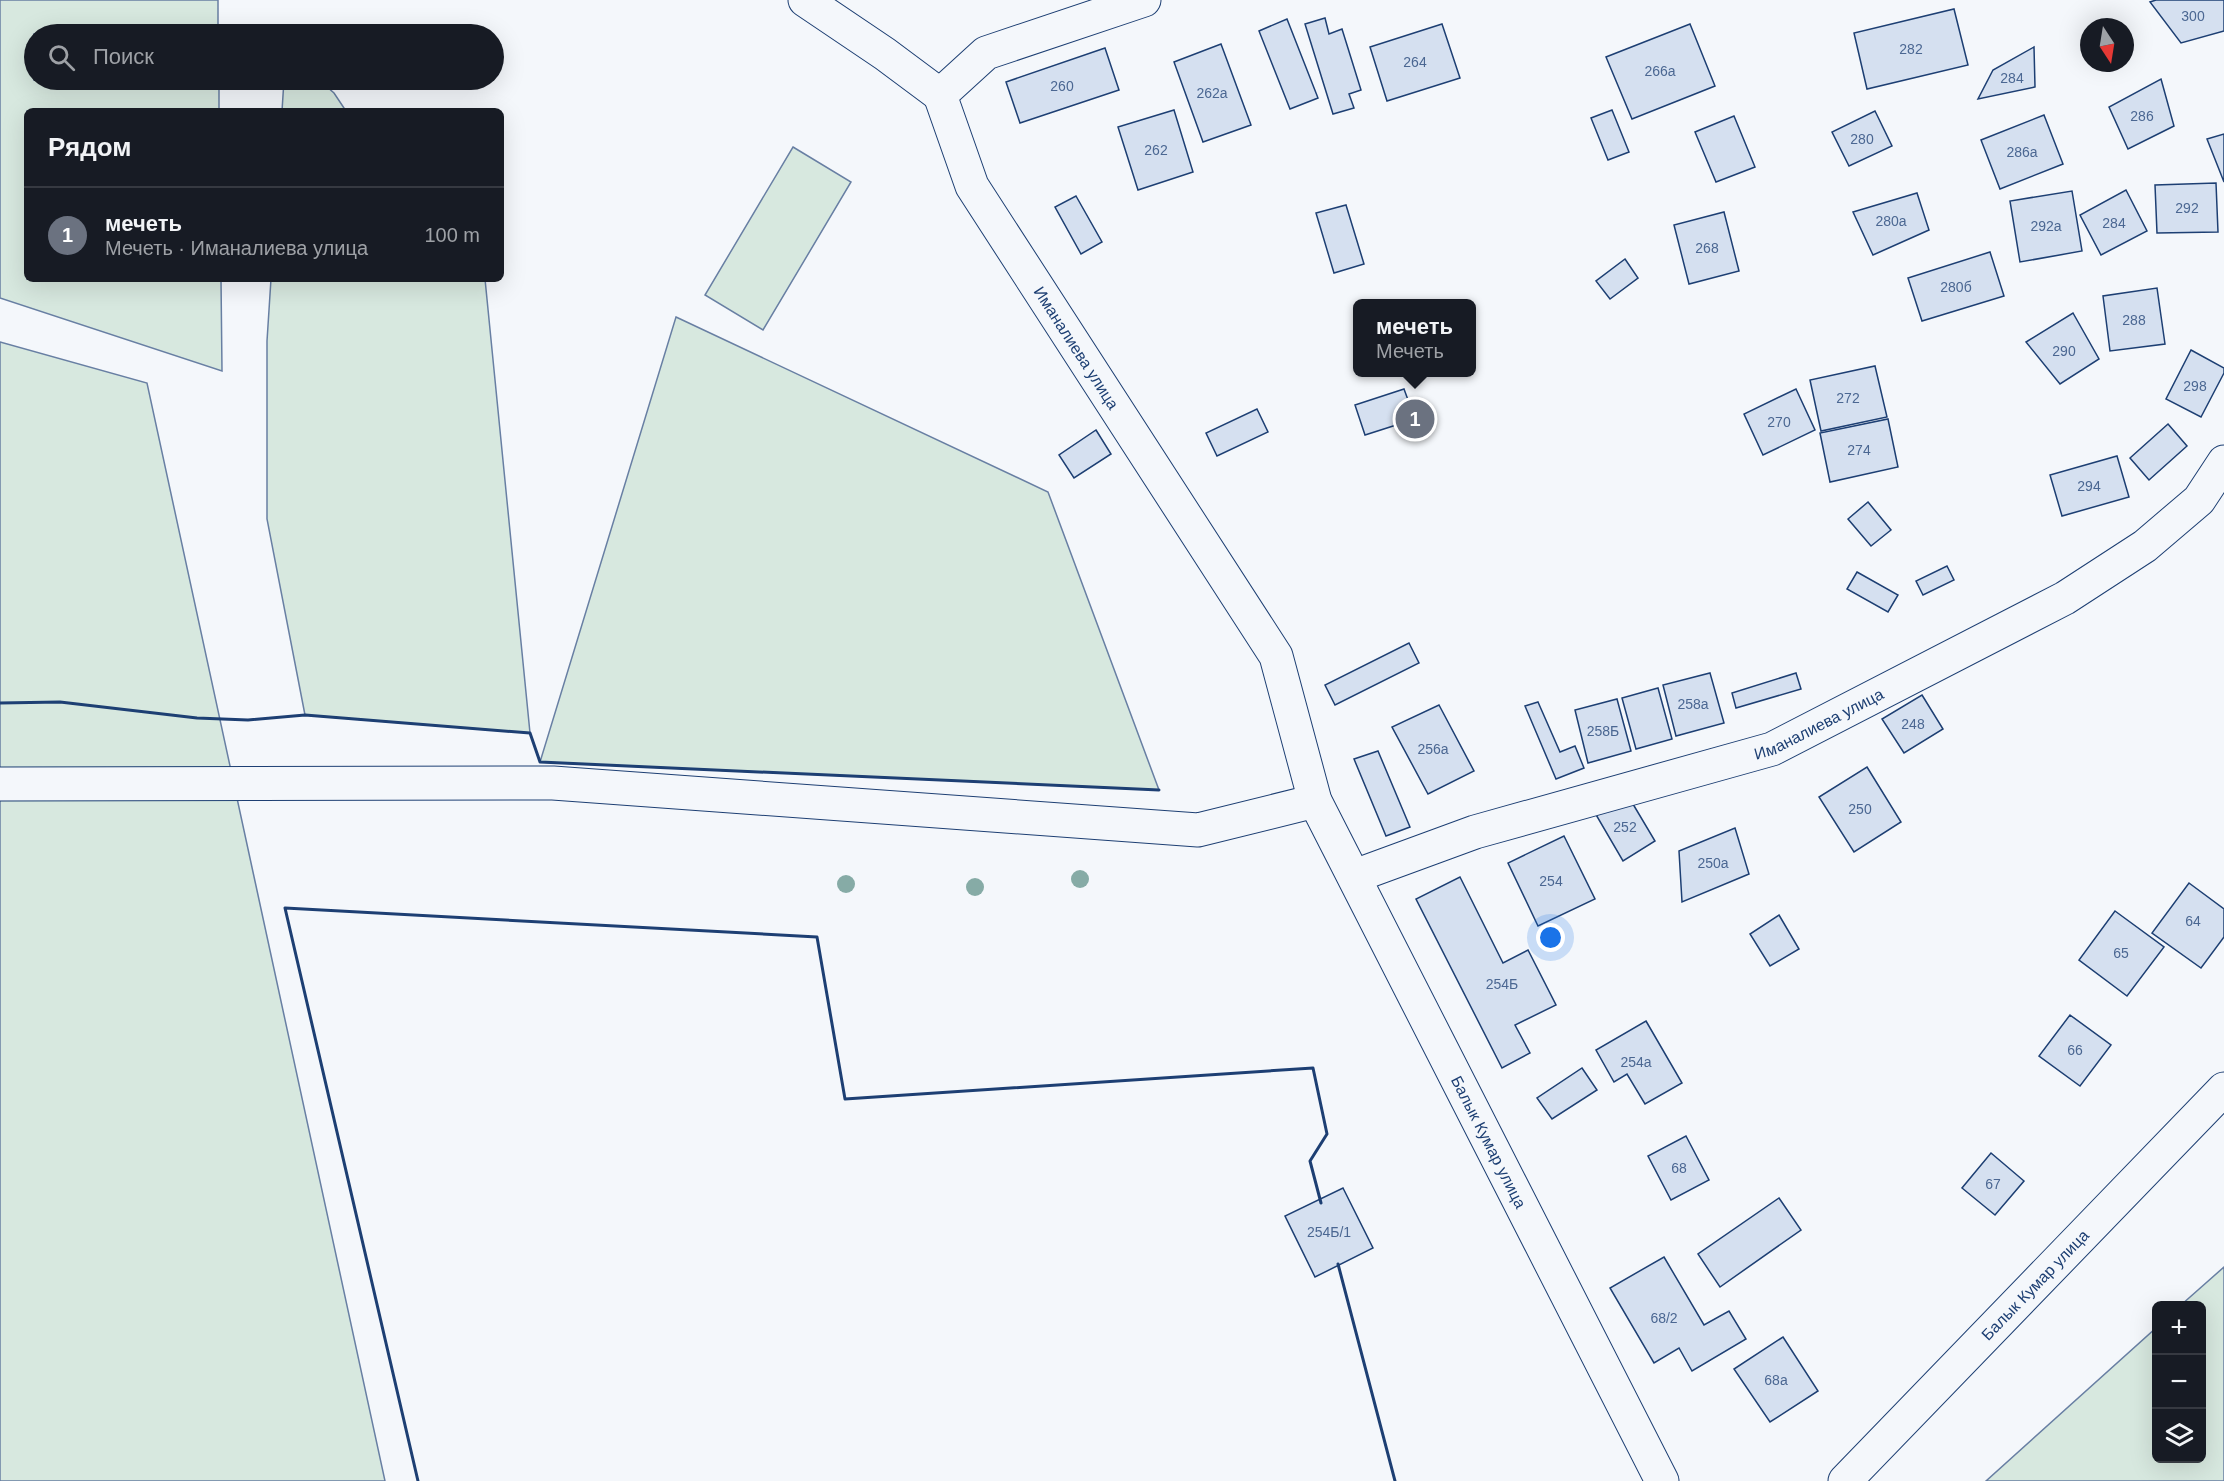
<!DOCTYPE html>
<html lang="ru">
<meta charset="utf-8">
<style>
:root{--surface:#171b24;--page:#242831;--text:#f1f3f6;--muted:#9ea1a6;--line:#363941;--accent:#c62828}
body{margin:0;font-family:Arial,sans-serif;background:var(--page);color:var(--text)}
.controls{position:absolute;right:18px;bottom:18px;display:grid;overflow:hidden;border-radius:9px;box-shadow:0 6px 24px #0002}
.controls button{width:54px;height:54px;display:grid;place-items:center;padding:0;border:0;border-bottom:2px solid var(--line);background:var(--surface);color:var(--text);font:30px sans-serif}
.compass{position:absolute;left:2080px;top:18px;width:54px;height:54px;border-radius:50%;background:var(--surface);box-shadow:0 6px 24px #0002;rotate:168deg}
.you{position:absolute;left:1551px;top:938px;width:21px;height:21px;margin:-15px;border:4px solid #fff;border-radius:50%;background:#1a73e8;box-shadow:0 0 0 9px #1a73e833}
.badge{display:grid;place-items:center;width:39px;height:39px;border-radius:50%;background:var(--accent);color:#fff;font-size:20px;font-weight:700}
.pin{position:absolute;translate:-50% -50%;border:3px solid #fff;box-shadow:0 2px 6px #0006}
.popup{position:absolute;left:1353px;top:299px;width:123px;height:78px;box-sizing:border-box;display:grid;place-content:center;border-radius:9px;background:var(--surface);filter:drop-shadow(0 2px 4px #0005);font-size:20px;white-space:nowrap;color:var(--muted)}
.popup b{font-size:22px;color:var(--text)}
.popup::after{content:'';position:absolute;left:50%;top:100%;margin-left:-12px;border:12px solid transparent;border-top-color:var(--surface)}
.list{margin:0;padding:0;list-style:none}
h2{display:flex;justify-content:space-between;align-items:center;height:78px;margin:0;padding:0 24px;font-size:26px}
h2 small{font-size:20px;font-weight:400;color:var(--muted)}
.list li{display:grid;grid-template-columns:39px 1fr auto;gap:18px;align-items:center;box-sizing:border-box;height:96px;padding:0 24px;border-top:2px solid var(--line)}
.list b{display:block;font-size:22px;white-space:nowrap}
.list p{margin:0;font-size:20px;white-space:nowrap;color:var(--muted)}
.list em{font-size:20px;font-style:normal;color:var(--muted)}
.icon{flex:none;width:33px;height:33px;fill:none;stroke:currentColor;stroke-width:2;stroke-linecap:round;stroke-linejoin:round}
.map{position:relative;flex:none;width:2224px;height:1481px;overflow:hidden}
.search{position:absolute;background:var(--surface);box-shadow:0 6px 24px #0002;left:24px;top:24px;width:480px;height:66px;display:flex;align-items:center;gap:15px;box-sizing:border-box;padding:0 21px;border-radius:33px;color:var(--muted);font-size:22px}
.panel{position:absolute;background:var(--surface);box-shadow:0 6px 24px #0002;left:24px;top:108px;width:480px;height:174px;border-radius:9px}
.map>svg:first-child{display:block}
.green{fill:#d7e8df;stroke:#687fa3;stroke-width:1.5}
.building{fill:#d5e0f0;stroke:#1d3f73;stroke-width:1.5}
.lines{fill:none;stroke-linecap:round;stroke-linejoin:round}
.minor-casing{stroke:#1d3f73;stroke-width:35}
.minor{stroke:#f4f7fb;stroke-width:33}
.wall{stroke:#1d3f73;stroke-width:3}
.tree{fill:#86aba6}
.labels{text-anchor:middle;stroke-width:4.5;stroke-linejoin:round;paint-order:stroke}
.number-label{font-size:14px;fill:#4b6792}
.street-label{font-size:16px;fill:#1d3f73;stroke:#f4f7fb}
</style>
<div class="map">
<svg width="2224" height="1481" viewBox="0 0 2224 1481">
<rect width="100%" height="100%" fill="#f4f7fb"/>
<g class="green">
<path d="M 0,0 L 218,0 L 218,34 L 34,34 L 34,80 L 219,80 L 219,111 L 27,111 L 27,279 L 221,279 L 222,371 L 0,298 Z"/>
<path d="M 284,80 L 319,80 L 334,93 L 346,111 L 282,111 Z"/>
<path d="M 793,147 L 851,182 L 763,330 L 705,295 Z"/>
<path d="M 271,279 L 485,279 L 530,733 L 305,715 L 267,519 L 267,341 Z"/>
<path d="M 676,317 L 1048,492 L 1159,790 L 540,762 Z"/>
<path d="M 0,342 L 147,383 L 385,1481 L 0,1481 Z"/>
<path d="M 2224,1267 L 2224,1481 L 1986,1481 L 2156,1328 L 2156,1458 L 2202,1458 L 2202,1306 L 2181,1305 Z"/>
</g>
<g class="building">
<path d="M 2156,0 L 2224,0 L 2224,31 L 2181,43 L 2150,2 Z"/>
<path d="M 1954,9 L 1968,65 L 1867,89 L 1854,33 Z"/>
<path d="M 1325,18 L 1329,34 L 1342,29 L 1361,90 L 1349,94 L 1354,108 L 1333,114 L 1305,24 Z"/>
<path d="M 1287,19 L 1318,98 L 1290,109 L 1259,31 Z"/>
<path d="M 1442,24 L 1460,78 L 1387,101 L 1370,47 Z"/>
<path d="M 1690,24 L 1715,86 L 1632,119 L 1606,57 Z"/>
<path d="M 1221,44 L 1251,125 L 1203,142 L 1174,62 Z"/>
<path d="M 2034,47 L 2035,87 L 1978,99 L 1993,70 Z"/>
<path d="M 1105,48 L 1119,90 L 1020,123 L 1006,82 Z"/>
<path d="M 2161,79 L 2174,126 L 2128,149 L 2109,107 Z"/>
<path d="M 1174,110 L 1193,172 L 1138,190 L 1118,127 Z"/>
<path d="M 1612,110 L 1629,152 L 1608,160 L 1591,118 Z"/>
<path d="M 1875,111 L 1892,146 L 1849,166 L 1832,132 Z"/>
<path d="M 2044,115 L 2063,164 L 2000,189 L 1981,140 Z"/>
<path d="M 1734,116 L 1755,167 L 1716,182 L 1695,132 Z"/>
<path d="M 2224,134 L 2224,182 L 2207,139 Z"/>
<path d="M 2216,183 L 2218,232 L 2157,233 L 2155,185 Z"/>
<path d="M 2126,190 L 2147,231 L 2101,255 L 2080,215 Z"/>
<path d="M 2072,191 L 2082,251 L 2020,262 L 2010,201 Z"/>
<path d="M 1917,193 L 1929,230 L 1873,255 L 1853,212 Z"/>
<path d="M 1076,196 L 1102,242 L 1081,254 L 1055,207 Z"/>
<path d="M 1346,205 L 1364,264 L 1334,273 L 1316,213 Z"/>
<path d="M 1724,212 L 1739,271 L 1689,284 L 1674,225 Z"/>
<path d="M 1990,252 L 2004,296 L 1922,321 L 1908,278 Z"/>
<path d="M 1625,259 L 1638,278 L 1610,299 L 1596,281 Z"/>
<path d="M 2157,288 L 2165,344 L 2110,351 L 2103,296 Z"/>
<path d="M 2073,313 L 2099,359 L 2060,384 L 2026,342 Z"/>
<path d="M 2191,350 L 2224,368 L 2224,373 L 2201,417 L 2166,399 Z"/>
<path d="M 1875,366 L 1887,417 L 1821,431 L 1810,380 Z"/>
<path d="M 1404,389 L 1415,419 L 1365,435 L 1355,405 Z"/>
<path d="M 1796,389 L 1815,430 L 1763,455 L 1744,414 Z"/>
<path d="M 1257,409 L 1268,432 L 1217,456 L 1206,433 Z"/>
<path d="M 1888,419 L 1898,467 L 1830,482 L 1820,433 Z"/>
<path d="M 2168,424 L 2187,446 L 2149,480 L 2130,458 Z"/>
<path d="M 1096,430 L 1111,454 L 1074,478 L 1059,455 Z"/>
<path d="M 2117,456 L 2129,497 L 2062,516 L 2050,475 Z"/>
<path d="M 1868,502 L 1891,530 L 1871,546 L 1848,519 Z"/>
<path d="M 1947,566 L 1954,580 L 1923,595 L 1916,581 Z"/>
<path d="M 1857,572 L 1898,595 L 1888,612 L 1847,589 Z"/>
<path d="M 1409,643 L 1419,663 L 1335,705 L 1325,685 Z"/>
<path d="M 1710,673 L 1724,723 L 1676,736 L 1663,685 Z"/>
<path d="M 1796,673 L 1801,689 L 1736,708 L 1732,693 Z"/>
<path d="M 1658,688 L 1672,739 L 1636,749 L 1622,698 Z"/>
<path d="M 1922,695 L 1943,729 L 1904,753 L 1882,719 Z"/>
<path d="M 1617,699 L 1631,751 L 1588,763 L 1575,710 Z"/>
<path d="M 1538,702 L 1560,752 L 1575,746 L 1584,768 L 1556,779 L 1525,706 Z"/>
<path d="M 1439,705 L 1474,771 L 1428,794 L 1392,727 Z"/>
<path d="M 1378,751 L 1410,827 L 1386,836 L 1354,759 Z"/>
<path d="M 1867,767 L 1901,822 L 1854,852 L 1819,797 Z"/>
<path d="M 1627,794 L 1655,841 L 1623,861 L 1595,813 Z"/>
<path d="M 1735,828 L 1749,874 L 1682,902 L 1679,851 Z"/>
<path d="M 1564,836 L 1595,899 L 1538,926 L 1508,863 Z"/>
<path d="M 1460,877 L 1503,963 L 1528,950 L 1556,1005 L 1515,1025 L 1530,1053 L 1502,1068 L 1416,899 Z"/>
<path d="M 2189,883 L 2224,909 L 2224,937 L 2201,968 L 2152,933 Z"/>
<path d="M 2115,911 L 2164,947 L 2127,996 L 2079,960 Z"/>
<path d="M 1779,915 L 1799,949 L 1770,966 L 1750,934 Z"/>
<path d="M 2070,1015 L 2111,1045 L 2080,1086 L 2039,1056 Z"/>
<path d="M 1646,1021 L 1682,1083 L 1645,1104 L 1627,1074 L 1614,1082 L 1596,1050 Z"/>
<path d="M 1582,1068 L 1597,1090 L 1552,1119 L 1537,1098 Z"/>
<path d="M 1686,1136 L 1709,1180 L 1671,1200 L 1648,1156 Z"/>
<path d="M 1991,1153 L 2024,1181 L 1995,1215 L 1962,1188 Z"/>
<path d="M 1343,1188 L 1373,1248 L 1315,1277 L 1285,1216 Z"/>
<path d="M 1779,1198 L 1801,1230 L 1720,1287 L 1698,1254 Z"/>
<path d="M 1664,1257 L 1704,1325 L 1729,1311 L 1746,1339 L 1692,1371 L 1679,1348 L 1654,1363 L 1610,1288 Z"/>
<path d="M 1783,1337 L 1818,1391 L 1770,1422 L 1734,1369 Z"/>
</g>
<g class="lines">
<g class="minor-casing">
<g id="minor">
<path d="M 805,0 L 885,54 L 940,95"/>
<path id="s1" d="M 1144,0 L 986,53 L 940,95 L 972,186 L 1276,656 L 1315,801 L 1662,1481"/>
<path d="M 0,784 L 553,783 L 1198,830 L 1315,801"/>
<path id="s2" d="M 1355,876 L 1475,832 L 1772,749 L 2065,598 L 2145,546 L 2199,500 L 2224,462"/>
<path id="s3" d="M 1845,1481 L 2224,1089"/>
</g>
</g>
<use href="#minor" class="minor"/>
<g class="wall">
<path d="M 0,703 L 60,702 L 197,718 L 248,720 L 305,715 L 530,733 L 540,762 L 1159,790"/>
<path d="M 1338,1264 L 1395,1481"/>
<path d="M 418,1481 L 285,908 L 817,937 L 845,1099 L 1313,1068 L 1327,1134 L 1310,1161 L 1321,1203"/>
</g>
</g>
<g class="tree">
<circle cx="1080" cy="879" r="9"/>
<circle cx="846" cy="884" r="9"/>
<circle cx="975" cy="887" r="9"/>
</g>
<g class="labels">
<g class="number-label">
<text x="2193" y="21">300</text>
<text x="1911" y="54">282</text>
<text x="1415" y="67">264</text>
<text x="1660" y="76">266а</text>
<text x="2012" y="83">284</text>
<text x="1062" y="91">260</text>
<text x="1212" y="98">262а</text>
<text x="2142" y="121">286</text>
<text x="1862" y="144">280</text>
<text x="1156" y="155">262</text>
<text x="2022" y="157">286а</text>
<text x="2187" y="213">292</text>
<text x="1891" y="226">280а</text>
<text x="2114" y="228">284</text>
<text x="2046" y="231">292а</text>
<text x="1707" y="253">268</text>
<text x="1956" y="292">280б</text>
<text x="2134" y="325">288</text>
<text x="2064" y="356">290</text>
<text x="2195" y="391">298</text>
<text x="1848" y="403">272</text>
<text x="1779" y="427">270</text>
<text x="1859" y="455">274</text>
<text x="2089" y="491">294</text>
<text x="1693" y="709">258а</text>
<text x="1913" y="729">248</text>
<text x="1603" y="736">258Б</text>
<text x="1433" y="754">256а</text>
<text x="1860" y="814">250</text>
<text x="1625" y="832">252</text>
<text x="1713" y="868">250а</text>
<text x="1551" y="886">254</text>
<text x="2193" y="926">64</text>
<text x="2121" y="958">65</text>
<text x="1502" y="989">254Б</text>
<text x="2075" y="1055">66</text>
<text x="1636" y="1067">254а</text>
<text x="1679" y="1173">68</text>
<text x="1993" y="1189">67</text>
<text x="1329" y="1237">254Б/1</text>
<text x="1664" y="1323">68/2</text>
<text x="1776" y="1385">68а</text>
</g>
<g class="street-label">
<text dy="6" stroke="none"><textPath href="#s1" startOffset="518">Иманалиева улица</textPath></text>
<text dy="6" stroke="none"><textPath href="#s2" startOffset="489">Иманалиева улица</textPath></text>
<text dy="6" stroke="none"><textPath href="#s1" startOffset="1418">Балык Кумар улица</textPath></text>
<text dy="6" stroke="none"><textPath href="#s3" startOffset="273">Балык Кумар улица</textPath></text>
</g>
</g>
</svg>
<div class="controls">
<button>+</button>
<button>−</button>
<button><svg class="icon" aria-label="layers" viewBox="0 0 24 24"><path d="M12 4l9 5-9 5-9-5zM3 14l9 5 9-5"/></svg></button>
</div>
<svg class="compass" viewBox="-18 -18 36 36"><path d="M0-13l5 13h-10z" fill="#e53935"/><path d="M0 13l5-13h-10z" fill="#9ea1a6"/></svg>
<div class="you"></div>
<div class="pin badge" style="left:1415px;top:419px;background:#6b7280">1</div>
<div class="popup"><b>мечеть</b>Мечеть</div>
<div class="search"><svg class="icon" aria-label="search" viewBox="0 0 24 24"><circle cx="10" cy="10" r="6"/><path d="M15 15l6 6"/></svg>Поиск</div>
<section class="panel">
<h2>Рядом<small></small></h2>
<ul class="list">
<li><span class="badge" style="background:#6b7280">1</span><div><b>мечеть</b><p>Мечеть · Иманалиева улица</p></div><em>100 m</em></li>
</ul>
</section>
</div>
